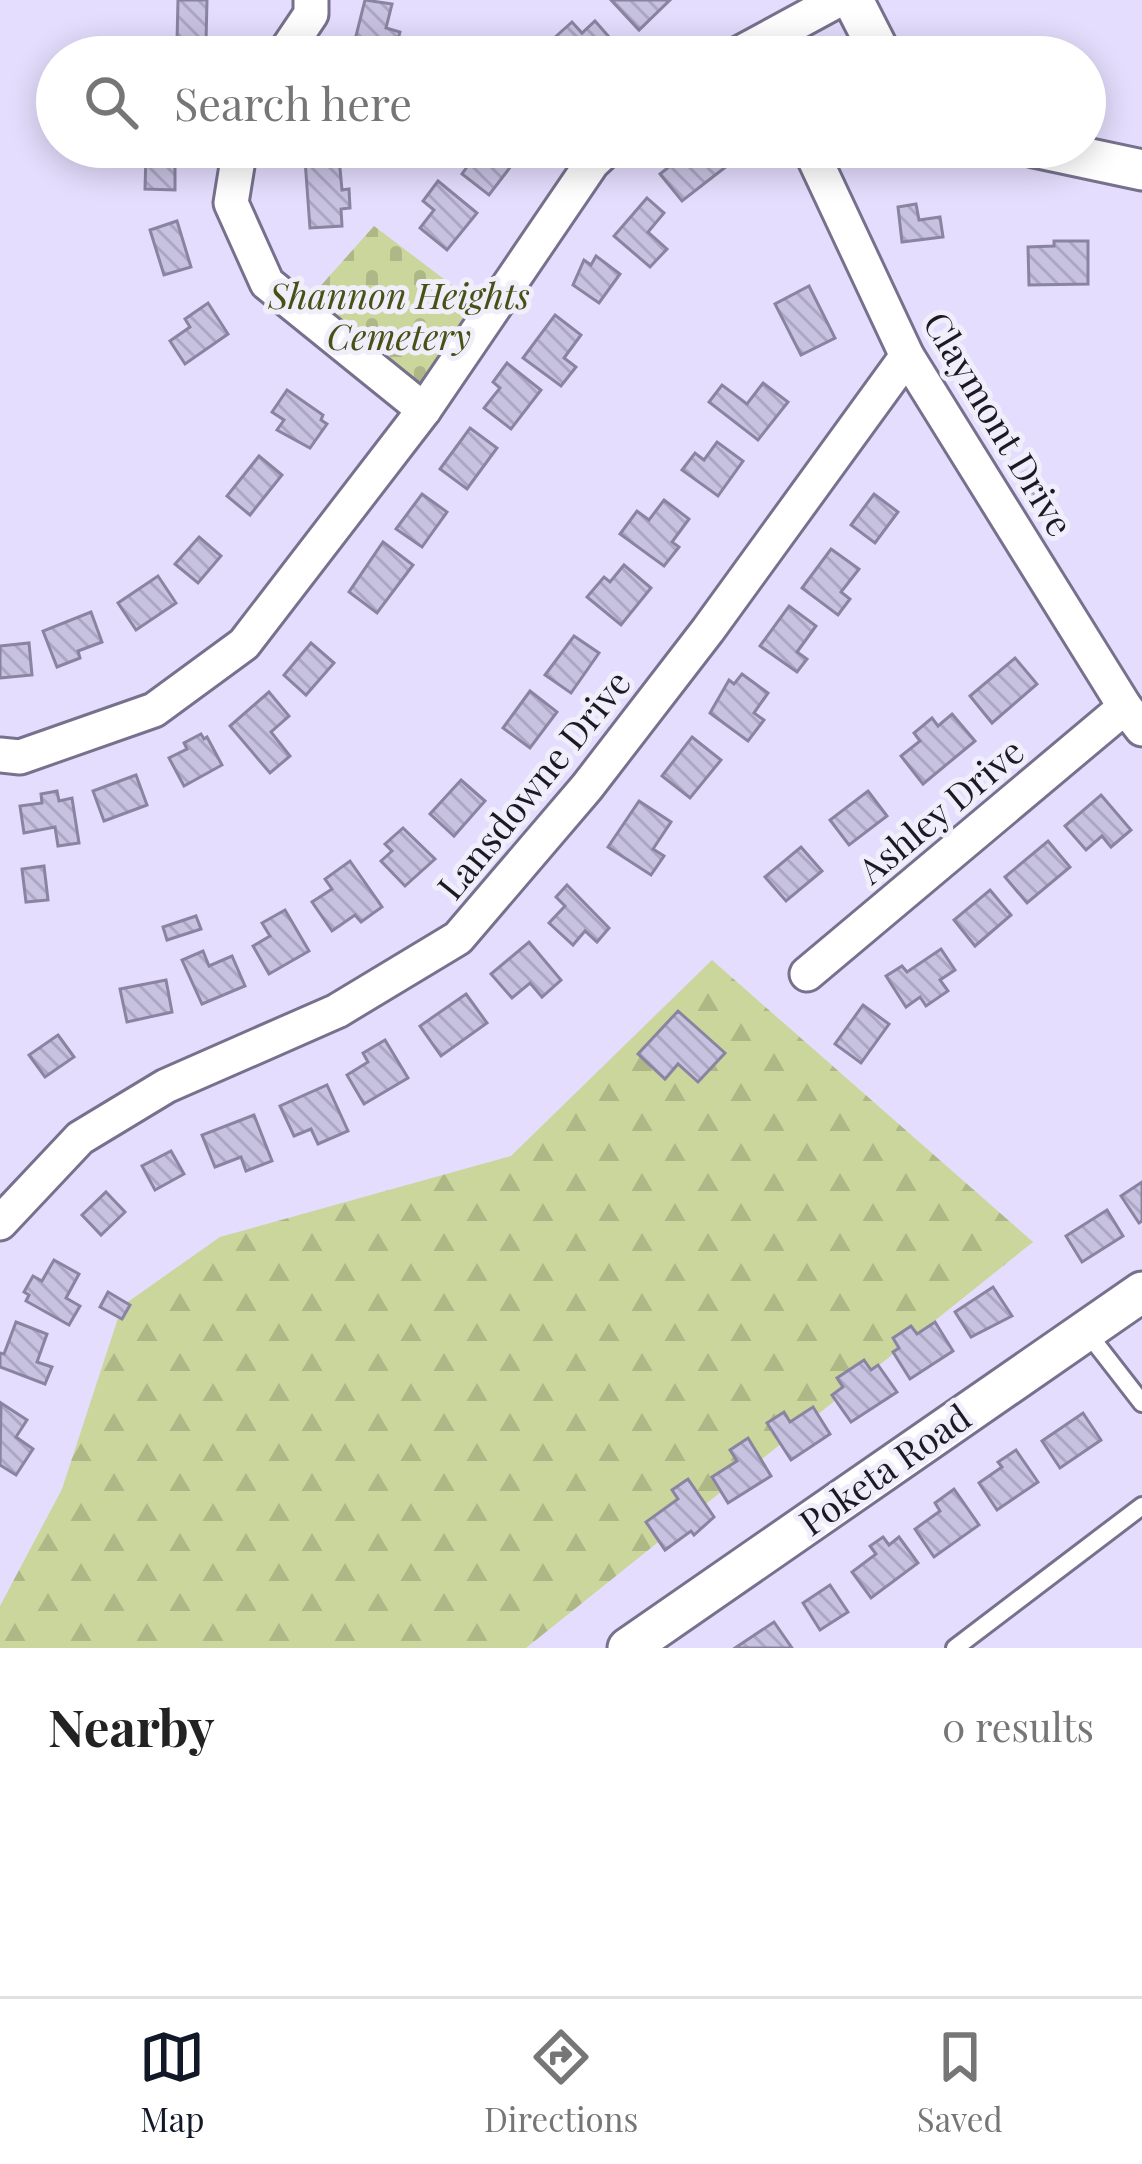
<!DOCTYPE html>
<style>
:root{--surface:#fff;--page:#f2f2f2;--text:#222;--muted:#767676;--line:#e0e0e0;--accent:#111827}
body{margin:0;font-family:"Playfair Display",serif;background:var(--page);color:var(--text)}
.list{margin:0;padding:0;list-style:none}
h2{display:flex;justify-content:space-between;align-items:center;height:156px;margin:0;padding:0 48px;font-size:51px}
h2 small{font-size:39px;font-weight:400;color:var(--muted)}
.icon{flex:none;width:66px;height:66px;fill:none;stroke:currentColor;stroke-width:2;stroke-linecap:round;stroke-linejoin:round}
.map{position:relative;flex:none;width:1142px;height:1648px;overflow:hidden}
.search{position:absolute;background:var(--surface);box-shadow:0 6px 30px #0003;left:36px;right:36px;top:36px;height:132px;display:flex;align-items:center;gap:30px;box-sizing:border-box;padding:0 42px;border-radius:66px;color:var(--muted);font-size:45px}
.sheet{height:348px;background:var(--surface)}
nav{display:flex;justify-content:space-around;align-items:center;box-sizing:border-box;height:168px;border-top:3px solid var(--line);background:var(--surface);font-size:33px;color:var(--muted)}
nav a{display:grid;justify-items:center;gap:6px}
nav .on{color:var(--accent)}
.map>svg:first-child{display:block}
.forest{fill:url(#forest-firs)}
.cemetery{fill:url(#cemetery-stones)}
.building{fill:url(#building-back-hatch);stroke:#8a84a1;stroke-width:3}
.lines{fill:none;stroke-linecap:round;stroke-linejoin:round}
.service-casing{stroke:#77718d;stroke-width:22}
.minor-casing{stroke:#77718d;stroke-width:39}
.tertiary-casing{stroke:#77718d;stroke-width:45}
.service{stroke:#fff;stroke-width:16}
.minor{stroke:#fff;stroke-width:33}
.tertiary{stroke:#fff;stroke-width:39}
.labels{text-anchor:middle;stroke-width:10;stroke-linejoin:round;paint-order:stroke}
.park-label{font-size:36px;font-style:italic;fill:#485015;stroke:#f0eefa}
.street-label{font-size:36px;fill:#1b1924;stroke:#f0eefa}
</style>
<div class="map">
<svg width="1142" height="1648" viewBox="0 0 1142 1648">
<defs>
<pattern id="forest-firs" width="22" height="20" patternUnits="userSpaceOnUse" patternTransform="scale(3)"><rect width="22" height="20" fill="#cbd69c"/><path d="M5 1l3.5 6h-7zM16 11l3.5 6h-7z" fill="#aeb786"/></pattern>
<pattern id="cemetery-stones" width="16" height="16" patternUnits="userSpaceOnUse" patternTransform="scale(3)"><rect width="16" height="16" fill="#cbd69c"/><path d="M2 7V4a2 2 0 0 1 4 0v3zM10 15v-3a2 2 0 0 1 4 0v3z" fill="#aeb786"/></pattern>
<pattern id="building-back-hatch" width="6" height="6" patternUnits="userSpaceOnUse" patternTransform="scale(3)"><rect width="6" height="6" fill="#c8c2e1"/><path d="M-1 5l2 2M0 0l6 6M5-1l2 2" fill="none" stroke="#aba6c1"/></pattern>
</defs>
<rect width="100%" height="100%" fill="#e4ddfd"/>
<path class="forest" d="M 712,960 L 1033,1242 L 526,1648 L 0,1648 L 0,1606 L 62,1489 L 122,1306 L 220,1237 L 511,1156 Z"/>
<path class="cemetery" d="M 374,226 L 490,314 L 424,410 L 300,309 Z"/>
<g class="building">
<path d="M 178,0 L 207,0 L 206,42 L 177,42 Z"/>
<path d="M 365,0 L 392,4 L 386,28 L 400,32 L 395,51 L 354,44 Z"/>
<path d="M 611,0 L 670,0 L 639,30 Z"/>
<path d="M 595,21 L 616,45 L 603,57 L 569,57 L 553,39 L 572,22 L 582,33 Z"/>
<path d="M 464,147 L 521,147 L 524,149 L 489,195 L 462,174 L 469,164 L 458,155 Z"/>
<path d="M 694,147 L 734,147 L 741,155 L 682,201 L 660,174 Z"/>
<path d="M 146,155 L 175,155 L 175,190 L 145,189 Z"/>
<path d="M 339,158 L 342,190 L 349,189 L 350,208 L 341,209 L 342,226 L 310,228 L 305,160 Z"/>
<path d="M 438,181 L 477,213 L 447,250 L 420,228 L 434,210 L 423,201 Z"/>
<path d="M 647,198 L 664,213 L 648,232 L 667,249 L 650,267 L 614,236 Z"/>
<path d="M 916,204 L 919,220 L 940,217 L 943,237 L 902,242 L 898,207 Z"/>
<path d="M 177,221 L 191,267 L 164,275 L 150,230 Z"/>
<path d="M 1054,241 L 1088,241 L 1088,284 L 1029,285 L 1028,247 L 1054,246 Z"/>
<path d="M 596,256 L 620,274 L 599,303 L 573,285 L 584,260 L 591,265 Z"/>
<path d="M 809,286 L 835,338 L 801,355 L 775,304 Z"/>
<path d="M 208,303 L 228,334 L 185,364 L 170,341 L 190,327 L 185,319 Z"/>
<path d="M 555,315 L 581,335 L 564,358 L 576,367 L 561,386 L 523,358 Z"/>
<path d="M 507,363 L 541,390 L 511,429 L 484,408 L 500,388 L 493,382 Z"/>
<path d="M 763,383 L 788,402 L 758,440 L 709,402 L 722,385 L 747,404 Z"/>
<path d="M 983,388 L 994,412 L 981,418 L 970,394 Z"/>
<path d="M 287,390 L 323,415 L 321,420 L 327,424 L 310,448 L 277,430 L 284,420 L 272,412 Z"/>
<path d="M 470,428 L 497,448 L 467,489 L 440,469 Z"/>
<path d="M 717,442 L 743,461 L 718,496 L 682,470 L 695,453 L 704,460 Z"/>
<path d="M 259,456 L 282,475 L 250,515 L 227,496 Z"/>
<path d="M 1029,470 L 1044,497 L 1030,505 L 1015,477 Z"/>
<path d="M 422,494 L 447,512 L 422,547 L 396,529 Z"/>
<path d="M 874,494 L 898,512 L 875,543 L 851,525 Z"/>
<path d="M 664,500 L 689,519 L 672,542 L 679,547 L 664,566 L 620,534 L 637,511 L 649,520 Z"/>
<path d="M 199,537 L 221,556 L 198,583 L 175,564 Z"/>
<path d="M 383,542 L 413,565 L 377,613 L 349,592 Z"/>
<path d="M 831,549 L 859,569 L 841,592 L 850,599 L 838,615 L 802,588 Z"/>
<path d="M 624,565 L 651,588 L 621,625 L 587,597 L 604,577 L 610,582 Z"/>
<path d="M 158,576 L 176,603 L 136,630 L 118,603 Z"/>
<path d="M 789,606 L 816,626 L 797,652 L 807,659 L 797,672 L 760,646 Z"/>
<path d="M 91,612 L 102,642 L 78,651 L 80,658 L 57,667 L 43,631 Z"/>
<path d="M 574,636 L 599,653 L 571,693 L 545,675 Z"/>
<path d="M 29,643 L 32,675 L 0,678 L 0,646 Z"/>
<path d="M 311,643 L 334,663 L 306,695 L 284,675 Z"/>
<path d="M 1015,658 L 1037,684 L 992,723 L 970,696 Z"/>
<path d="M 742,674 L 768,693 L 754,713 L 764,720 L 748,741 L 710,713 L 729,680 L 734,684 Z"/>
<path d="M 530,691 L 557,712 L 530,748 L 503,728 Z"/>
<path d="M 269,692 L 289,716 L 271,732 L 290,756 L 270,773 L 230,726 Z"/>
<path d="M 952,714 L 975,741 L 923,784 L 901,756 L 920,741 L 914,733 L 932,718 L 938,726 Z"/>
<path d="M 201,734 L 204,739 L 207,737 L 222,765 L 184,786 L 169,758 L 187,749 L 184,743 Z"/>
<path d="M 692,737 L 721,760 L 690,798 L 662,776 Z"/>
<path d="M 136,775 L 147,805 L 104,821 L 93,791 Z"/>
<path d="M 461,780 L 485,801 L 454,836 L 430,814 Z"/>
<path d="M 57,791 L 59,801 L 72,798 L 79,843 L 58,846 L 55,827 L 24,833 L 20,806 L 42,803 L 41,794 Z"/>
<path d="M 868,791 L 887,816 L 849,845 L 830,820 Z"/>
<path d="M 1101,795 L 1131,830 L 1111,847 L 1102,836 L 1086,850 L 1065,826 Z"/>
<path d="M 639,801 L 671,822 L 653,849 L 664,856 L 651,875 L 608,847 Z"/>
<path d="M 403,828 L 435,859 L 405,886 L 381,861 L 392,851 L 385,844 Z"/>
<path d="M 1048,841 L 1070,867 L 1027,903 L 1005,877 Z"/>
<path d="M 801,847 L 822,871 L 786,901 L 765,877 Z"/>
<path d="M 350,861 L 382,907 L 361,922 L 355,915 L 332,931 L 312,902 L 332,889 L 325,879 Z"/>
<path d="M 44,866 L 48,900 L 26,902 L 22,869 Z"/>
<path d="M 567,885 L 609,928 L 597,942 L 585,931 L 573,945 L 549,923 L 565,906 L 556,897 Z"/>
<path d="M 990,890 L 1011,915 L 975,946 L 954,920 Z"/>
<path d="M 285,910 L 309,951 L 269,974 L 253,946 L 270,936 L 262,923 Z"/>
<path d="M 196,916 L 201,929 L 167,940 L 163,927 Z"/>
<path d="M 529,942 L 561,980 L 542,997 L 530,983 L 512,998 L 491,974 Z"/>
<path d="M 941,949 L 955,970 L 940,980 L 948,991 L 926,1006 L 920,997 L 906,1007 L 886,976 L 902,966 L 907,972 Z"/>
<path d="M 203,951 L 209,966 L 232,956 L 245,986 L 202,1004 L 182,960 Z"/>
<path d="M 166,980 L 172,1012 L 127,1022 L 120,989 Z"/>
<path d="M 466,994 L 487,1023 L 441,1056 L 420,1026 Z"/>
<path d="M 863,1005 L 889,1024 L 861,1063 L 835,1044 Z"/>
<path d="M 678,1011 L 725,1053 L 698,1082 L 678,1064 L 665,1079 L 638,1054 Z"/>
<path d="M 58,1035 L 74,1057 L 45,1077 L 29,1055 Z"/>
<path d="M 385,1040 L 408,1078 L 364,1104 L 347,1075 L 368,1062 L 363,1053 Z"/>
<path d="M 327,1085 L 348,1131 L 318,1144 L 311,1129 L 294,1136 L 280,1106 Z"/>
<path d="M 254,1115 L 272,1161 L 246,1171 L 241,1157 L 215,1167 L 202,1135 Z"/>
<path d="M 171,1151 L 184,1174 L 155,1190 L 142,1166 Z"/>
<path d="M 1142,1182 L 1142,1221 L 1139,1223 L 1121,1196 Z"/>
<path d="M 106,1192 L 125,1212 L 101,1235 L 82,1215 Z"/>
<path d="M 1107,1210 L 1123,1236 L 1082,1262 L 1066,1236 Z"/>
<path d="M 54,1260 L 79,1274 L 66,1298 L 80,1306 L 69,1325 L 26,1301 L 29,1295 L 24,1292 L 33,1276 L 42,1281 Z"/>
<path d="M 993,1287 L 1012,1316 L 971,1337 L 955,1312 Z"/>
<path d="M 108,1292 L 130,1305 L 122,1319 L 100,1307 Z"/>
<path d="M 16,1322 L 47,1334 L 37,1362 L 52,1367 L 45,1384 L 0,1367 L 0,1353 L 4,1354 Z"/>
<path d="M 935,1322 L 953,1351 L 910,1379 L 893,1352 L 899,1348 L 893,1338 L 911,1326 L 917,1334 Z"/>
<path d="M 864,1360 L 871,1370 L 878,1365 L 897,1392 L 851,1422 L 832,1395 L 843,1387 L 837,1378 Z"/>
<path d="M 1,1403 L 27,1420 L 16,1437 L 33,1449 L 16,1475 L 0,1465 Z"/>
<path d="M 813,1407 L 830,1434 L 791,1460 L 767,1423 L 784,1412 L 790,1422 Z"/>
<path d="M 1083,1413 L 1101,1440 L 1060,1468 L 1042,1441 Z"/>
<path d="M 748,1438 L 771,1476 L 728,1503 L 712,1477 L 737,1461 L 730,1450 Z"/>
<path d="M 1016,1450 L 1038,1482 L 997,1510 L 979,1483 L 1002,1467 L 998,1462 Z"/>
<path d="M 688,1479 L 714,1517 L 694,1535 L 691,1531 L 665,1550 L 646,1522 L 678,1499 L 672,1490 Z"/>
<path d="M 954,1489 L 979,1525 L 934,1557 L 915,1529 L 940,1511 L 935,1503 Z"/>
<path d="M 883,1537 L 889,1545 L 899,1537 L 918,1563 L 871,1598 L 852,1572 L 876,1554 L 870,1546 Z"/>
<path d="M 830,1585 L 848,1612 L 820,1630 L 803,1603 Z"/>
<path d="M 774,1622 L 792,1648 L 735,1648 Z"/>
</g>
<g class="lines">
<g class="service-casing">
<g id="service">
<path d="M 1086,1331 L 1142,1403"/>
<path d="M 955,1648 L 1142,1506"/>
</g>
</g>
<g class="minor-casing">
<g id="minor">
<path d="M 282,57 L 311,14 L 311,0"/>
<path d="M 733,57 L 838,0"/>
<path d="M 240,147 L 231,203 L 267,283 L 424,410"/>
<path d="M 809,147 L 907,356 L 1125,707 L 1142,729"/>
<path d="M 0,755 L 20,757 L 154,710 L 244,644 L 424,410 L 592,163 L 609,147"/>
<path d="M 807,974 L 1125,707"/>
<path d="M 0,1223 L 80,1138 L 166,1086 L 337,1011 L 458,938 L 587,787 L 708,630 L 907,356"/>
</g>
</g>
<g class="tertiary-casing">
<g id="tertiary">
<path d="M 853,0 L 882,57"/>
<path d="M 1034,147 L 1142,170"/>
<path d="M 628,1648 L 1142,1292"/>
</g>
</g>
<use href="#service" class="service"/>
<use href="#minor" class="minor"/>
<use href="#tertiary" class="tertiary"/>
</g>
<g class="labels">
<g class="park-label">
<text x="399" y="309">Shannon Heights<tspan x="399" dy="41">Cemetery</tspan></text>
</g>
<g class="street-label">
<text transform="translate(998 424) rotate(59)" y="13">Claymont Drive</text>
<text transform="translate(534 785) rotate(-51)" y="13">Lansdowne Drive</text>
<text transform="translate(941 811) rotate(-40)" y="13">Ashley Drive</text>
<text transform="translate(885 1470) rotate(-35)" y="13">Poketa Road</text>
</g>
</g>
</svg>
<div class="search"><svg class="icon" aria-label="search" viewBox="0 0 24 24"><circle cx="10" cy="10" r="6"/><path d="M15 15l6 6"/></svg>Search here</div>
</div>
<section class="sheet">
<h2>Nearby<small>0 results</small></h2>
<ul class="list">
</ul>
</section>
<nav>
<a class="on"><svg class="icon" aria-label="map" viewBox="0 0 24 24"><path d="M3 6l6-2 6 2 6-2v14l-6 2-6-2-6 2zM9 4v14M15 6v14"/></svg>Map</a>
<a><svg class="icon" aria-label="directions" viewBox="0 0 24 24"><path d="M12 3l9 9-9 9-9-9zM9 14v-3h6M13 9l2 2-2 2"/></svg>Directions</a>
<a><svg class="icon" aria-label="saved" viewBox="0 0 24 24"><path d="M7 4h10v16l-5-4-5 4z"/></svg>Saved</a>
</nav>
